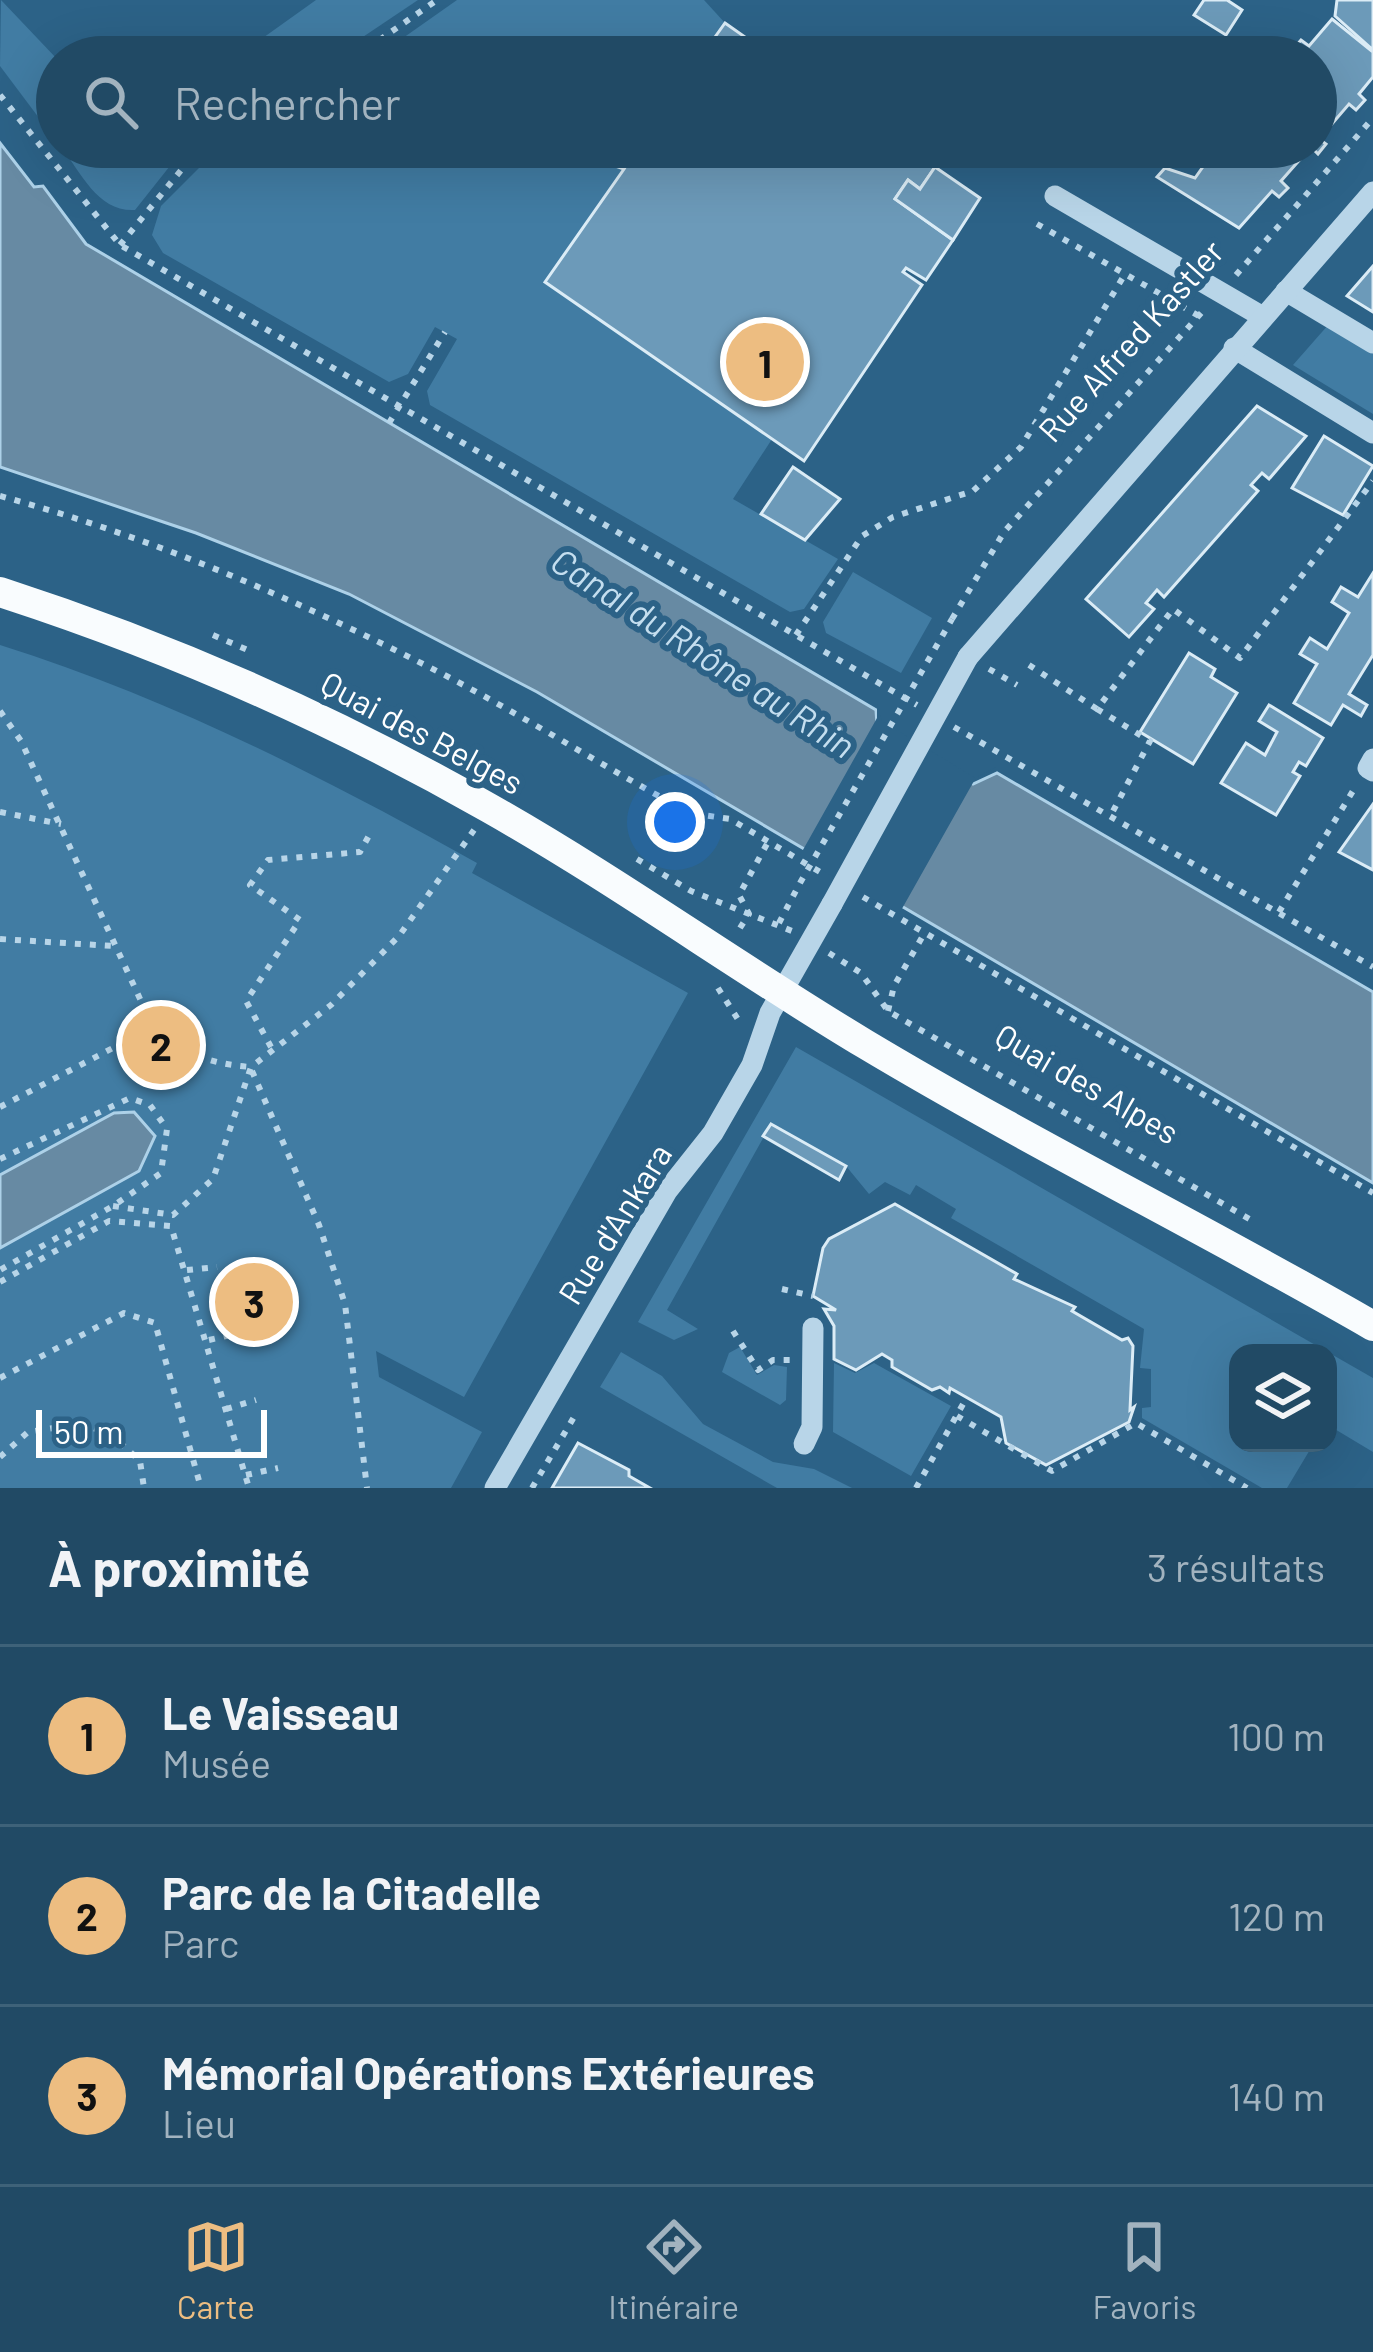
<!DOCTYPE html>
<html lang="fr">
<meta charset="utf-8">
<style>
:root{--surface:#214a65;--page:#2d546e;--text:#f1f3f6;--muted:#a2b3bf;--line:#3e6279;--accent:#edbd81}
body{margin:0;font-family:Barlow,sans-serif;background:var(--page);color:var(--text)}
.controls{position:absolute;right:36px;bottom:36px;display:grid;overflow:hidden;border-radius:24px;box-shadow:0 12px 48px #0002}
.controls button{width:108px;height:108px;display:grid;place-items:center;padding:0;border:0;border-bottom:3px solid var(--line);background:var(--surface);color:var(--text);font:60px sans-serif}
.scale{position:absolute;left:36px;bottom:30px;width:231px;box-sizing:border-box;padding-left:12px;border:6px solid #fff;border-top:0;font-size:33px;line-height:42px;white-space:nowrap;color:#fff;-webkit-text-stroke:9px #2c6287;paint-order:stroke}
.you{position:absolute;left:675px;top:822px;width:42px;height:42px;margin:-30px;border:9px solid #fff;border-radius:50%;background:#1a73e8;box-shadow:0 0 0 18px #1a73e833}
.badge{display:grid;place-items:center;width:78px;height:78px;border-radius:50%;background:var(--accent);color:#111;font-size:39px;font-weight:700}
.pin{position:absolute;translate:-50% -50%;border:6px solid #fff;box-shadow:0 3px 12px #0006}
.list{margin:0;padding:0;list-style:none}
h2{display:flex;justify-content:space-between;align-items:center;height:156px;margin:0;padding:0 48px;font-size:51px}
h2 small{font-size:39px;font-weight:400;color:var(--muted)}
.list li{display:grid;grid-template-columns:78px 1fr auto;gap:36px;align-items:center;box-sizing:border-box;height:180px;padding:0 48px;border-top:3px solid var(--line)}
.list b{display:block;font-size:45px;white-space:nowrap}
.list p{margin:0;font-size:39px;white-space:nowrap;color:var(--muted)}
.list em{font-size:39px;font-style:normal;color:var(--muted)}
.icon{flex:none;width:66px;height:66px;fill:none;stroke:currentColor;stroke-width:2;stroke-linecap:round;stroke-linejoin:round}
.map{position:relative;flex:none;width:1373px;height:1488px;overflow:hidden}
.search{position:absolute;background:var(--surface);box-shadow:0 12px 48px #0002;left:36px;right:36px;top:36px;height:132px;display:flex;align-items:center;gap:30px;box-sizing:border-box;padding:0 42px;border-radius:66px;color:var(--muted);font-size:45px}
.sheet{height:696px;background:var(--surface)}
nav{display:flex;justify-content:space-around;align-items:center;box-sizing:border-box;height:168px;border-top:3px solid var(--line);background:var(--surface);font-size:33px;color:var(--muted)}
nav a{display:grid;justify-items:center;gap:6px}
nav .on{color:var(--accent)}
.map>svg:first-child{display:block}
.green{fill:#417ca3}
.water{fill:#678aa3;stroke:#add1e8;stroke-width:3}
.pier{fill:#2c6287}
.building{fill:#6c9ab9;stroke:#dbecf6;stroke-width:3}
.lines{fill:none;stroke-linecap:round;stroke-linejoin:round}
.path{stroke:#b8d5e8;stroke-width:6;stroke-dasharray:6 9;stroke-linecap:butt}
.minor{stroke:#b8d5e8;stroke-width:21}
.major{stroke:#f9fcfe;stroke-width:30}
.path-bridge{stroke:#b8d5e8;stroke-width:6;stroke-dasharray:6 9;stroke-linecap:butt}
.minor-bridge{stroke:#b8d5e8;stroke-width:21}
.labels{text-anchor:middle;stroke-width:12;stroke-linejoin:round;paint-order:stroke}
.street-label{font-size:33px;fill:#fff;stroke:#2c6287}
.water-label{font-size:36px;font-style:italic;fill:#c4deef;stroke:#2c6287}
</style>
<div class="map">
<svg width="1373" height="1488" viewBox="0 0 1373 1488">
<rect width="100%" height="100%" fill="#2c6287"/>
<g class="green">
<path d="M 1,0 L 57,59 L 57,142 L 0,66 Z"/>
<path d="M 316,0 L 418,0 L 333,57 L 236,57 Z"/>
<path d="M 457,0 L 704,0 L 725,23 L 702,57 L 376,57 Z"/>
<path d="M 61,147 L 185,147 L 135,210 C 98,212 82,174 61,147 Z"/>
<path d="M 220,147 L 603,147 L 596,159 L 624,169 L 546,283 L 772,439 L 733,499 L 838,559 L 804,609 L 790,612 L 430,405 L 427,391 L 457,339 L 435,327 L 408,374 L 389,382 L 163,253 L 152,235 L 161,206 Z"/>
<path d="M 1329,324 L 1373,352 L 1373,414 L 1293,365 Z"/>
<path d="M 853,572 L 932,618 L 901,673 L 826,633 L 823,622 Z"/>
<path d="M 0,645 C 169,698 323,777 477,863 L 472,873 L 688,993 L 464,1397 L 376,1351 L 379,1377 L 482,1432 L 451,1488 L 0,1488 Z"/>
<path d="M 796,1047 L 1373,1378 L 1373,1452 L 1328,1425 L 1328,1353 L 1238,1353 L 1238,1443 L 1314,1443 L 1287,1488 L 1262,1488 L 1142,1418 L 1142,1408 L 1151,1407 L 1151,1369 L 1140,1368 L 1144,1329 L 951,1218 L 956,1209 L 916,1185 L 910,1195 L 885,1182 L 869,1194 L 846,1166 L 771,1124 L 667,1310 L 698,1329 L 674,1340 L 638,1322 Z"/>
<path d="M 740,1347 L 757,1375 L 774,1365 L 787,1367 L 786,1400 L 780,1405 L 722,1372 L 729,1353 Z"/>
<path d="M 621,1352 L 662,1376 L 703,1424 L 773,1462 L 814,1469 L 852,1488 L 777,1488 L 600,1387 Z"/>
<path d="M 834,1363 L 855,1373 L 874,1363 L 951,1406 L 911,1476 L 833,1432 Z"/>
</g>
<g class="water">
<path d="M 0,143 L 34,187 L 43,186 L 86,244 L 876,710 L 877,725 L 973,784 L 997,773 L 1373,992 L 1373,1183 L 537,692 L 349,594 L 196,533 L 0,467 Z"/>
<path d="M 134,1112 L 155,1136 L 139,1171 L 0,1248 L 0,1175 L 114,1113 Z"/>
</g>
<path class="pier" d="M 877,704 L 882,721 L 975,778 L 996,767 L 974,781 L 899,914 L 799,857 L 877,718 Z"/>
<g class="building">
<path d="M 1204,0 L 1227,0 L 1242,10 L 1226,35 L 1194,15 Z"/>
<path d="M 1337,0 L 1373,0 L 1373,50 L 1335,16 Z"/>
<path d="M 1332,19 L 1373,52 L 1373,77 L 1359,94 L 1365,100 L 1356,110 L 1349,104 L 1319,139 L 1326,144 L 1318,154 L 1311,147 L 1281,181 L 1288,188 L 1279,197 L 1272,191 L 1239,228 L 1157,177 L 1165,168 L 1195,178 L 1217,147 L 1316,147 L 1316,57 L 1288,55 L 1301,40 L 1309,46 Z"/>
<path d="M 725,23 L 755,44 L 746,57 L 714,57 L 705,51 Z"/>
<path d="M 603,147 L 905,147 L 935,167 L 920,189 L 908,180 L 895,199 L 953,240 L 926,280 L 906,268 L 903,272 L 922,285 L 804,461 L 545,282 L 624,169 L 595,159 Z"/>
<path d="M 935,167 L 980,198 L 953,240 L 895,199 L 908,180 L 920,189 Z"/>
<path d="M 1373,266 L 1373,312 L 1347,296 Z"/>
<path d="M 1257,406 L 1306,436 L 1269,479 L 1262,473 L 1251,485 L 1258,491 L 1164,597 L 1157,590 L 1146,603 L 1154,609 L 1129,637 L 1086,599 Z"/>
<path d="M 1324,436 L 1373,466 L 1343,515 L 1292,488 Z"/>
<path d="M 793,467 L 840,499 L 805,540 L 761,514 Z"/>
<path d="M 1373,573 L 1373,655 L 1349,694 L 1367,705 L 1361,716 L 1343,705 L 1331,725 L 1294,703 L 1317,664 L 1300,654 L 1310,638 L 1327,649 L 1349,613 L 1332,602 L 1341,587 L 1358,597 Z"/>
<path d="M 1189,653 L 1215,669 L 1211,677 L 1237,693 L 1193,764 L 1140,732 Z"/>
<path d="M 1269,705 L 1323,738 L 1306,766 L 1299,762 L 1293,772 L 1300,776 L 1276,815 L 1221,783 L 1246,743 L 1265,755 L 1277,732 L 1259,721 Z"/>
<path d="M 1373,804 L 1373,870 L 1339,852 Z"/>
<path d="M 771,1124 L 846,1166 L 839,1180 L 763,1136 Z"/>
<path d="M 895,1204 L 1017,1274 L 1014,1279 L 1075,1307 L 1072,1311 L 1122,1340 L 1128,1338 L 1133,1346 L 1130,1410 L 1134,1407 L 1129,1422 L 1046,1465 L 1006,1443 L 1001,1417 L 950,1388 L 949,1393 L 940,1387 L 932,1390 L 892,1367 L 892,1360 L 882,1354 L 856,1370 L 834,1359 L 834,1326 L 824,1309 L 836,1310 L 813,1296 L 823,1248 L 829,1239 Z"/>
<path d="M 578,1443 L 629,1470 L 629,1476 L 650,1488 L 552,1488 Z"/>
</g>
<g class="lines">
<g class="path">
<path d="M 355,57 L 437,0"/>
<path d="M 0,95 L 120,245 L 917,705"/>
<path d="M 1037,224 L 1199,316"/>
<path d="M 120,245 L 200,147"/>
<path d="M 1236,275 L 1373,118"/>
<path d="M 389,423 L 445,332"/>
<path d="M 0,496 C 144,535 284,594 417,661 C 510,707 598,764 690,813 L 730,819 L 820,872"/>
<path d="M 952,619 L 1004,532 L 1203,311"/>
<path d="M 213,635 L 250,651"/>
<path d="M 796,635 L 862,536 L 893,517 L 973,491 L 1021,447 L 1125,274"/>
<path d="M 1029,665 L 1097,709 L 1173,609 L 1240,658 L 1373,481"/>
<path d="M 989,669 L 1017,685"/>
<path d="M 1097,709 L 1150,741 L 1111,815"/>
<path d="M 0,711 L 21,741 L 153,1027"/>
<path d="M 954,727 L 1373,967"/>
<path d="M 0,812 L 61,824"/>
<path d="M 637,859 L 691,891 L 792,931"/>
<path d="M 863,897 L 1373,1193"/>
<path d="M 1279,912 L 1356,786"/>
<path d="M 779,923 L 800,883"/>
<path d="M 740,928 L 749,914 L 739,895 L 768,842"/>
<path d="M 0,939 L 113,946"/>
<path d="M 829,953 L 861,973 L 888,1011 L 1251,1220"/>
<path d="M 718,988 L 739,1021"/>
<path d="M 888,1011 L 894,986 L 924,934"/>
<path d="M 271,1047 L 246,1001 L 300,920 L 250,885 L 268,860 L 360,852 L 372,830"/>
<path d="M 252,1071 L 319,1225 L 345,1304 L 367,1488"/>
<path d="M 0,1107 L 153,1027 C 184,1053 209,1064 251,1067"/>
<path d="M 0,1159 L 130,1098 L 150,1105 L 167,1129 L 161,1173 L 113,1206 L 0,1270"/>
<path d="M 113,1206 L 173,1215 L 213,1179 L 251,1067 L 331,1005 L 399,936 L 474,830"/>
<path d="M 187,1270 L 217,1267"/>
<path d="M 0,1282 L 109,1221 L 171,1226 L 249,1488"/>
<path d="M 782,1289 L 813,1296"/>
<path d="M 733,1331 L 758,1370 L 773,1360 L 791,1360"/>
<path d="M 209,1340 L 240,1333"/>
<path d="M 0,1378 L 124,1313 L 155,1323 L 201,1488"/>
<path d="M 226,1409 L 256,1400"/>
<path d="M 957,1416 L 1052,1471 L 1136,1423 L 1247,1488"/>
<path d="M 0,1457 L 28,1432 L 79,1424 L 110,1433 L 140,1461 L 144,1488"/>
<path d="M 246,1475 L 278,1468"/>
<path d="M 532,1488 L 574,1417"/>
<path d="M 916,1488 L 967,1397"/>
</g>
<g class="minor">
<path d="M 1055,196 L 1263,317"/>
<path d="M 1286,291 L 1373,343"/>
<path d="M 1234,348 L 1373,433"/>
<path d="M 968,657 L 1373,192"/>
<path d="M 1373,759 L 1368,768 L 1373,771"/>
<path d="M 804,1444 L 812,1427 L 813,1328"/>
<path d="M 495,1488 L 667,1191 L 713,1133 L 752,1065 L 770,1013 L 832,904"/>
</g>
<path class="major" d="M 0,592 C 170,647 333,719 489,808 C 618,881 738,968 865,1044 C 1032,1144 1205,1229 1373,1326"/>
<path class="path-bridge" d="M 800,883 L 952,619"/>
<path class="minor-bridge" d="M 832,904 L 968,657"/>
</g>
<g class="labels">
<g class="street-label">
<text transform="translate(1131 341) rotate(-48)" y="12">Rue Alfred Kastler</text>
<text transform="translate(422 733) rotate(28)" y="12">Quai des Belges</text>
<text transform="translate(1087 1084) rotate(30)" y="12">Quai des Alpes</text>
<text transform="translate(615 1224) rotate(-58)" y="12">Rue d'Ankara</text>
</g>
<g class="water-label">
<text transform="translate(703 653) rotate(33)" y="13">Canal du Rhône au Rhin</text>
</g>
</g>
</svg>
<div class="controls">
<button><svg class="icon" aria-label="layers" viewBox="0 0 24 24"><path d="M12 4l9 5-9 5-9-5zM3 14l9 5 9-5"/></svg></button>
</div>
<div class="scale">50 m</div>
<div class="you"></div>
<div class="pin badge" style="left:765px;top:362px">1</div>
<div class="pin badge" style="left:161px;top:1045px">2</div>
<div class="pin badge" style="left:254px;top:1302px">3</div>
<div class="search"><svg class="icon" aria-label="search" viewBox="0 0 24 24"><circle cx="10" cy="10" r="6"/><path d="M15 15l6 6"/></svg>Rechercher</div>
</div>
<section class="sheet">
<h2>À proximité<small>3 résultats</small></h2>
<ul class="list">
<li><span class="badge">1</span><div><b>Le Vaisseau</b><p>Musée</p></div><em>100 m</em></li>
<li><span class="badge">2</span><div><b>Parc de la Citadelle</b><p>Parc</p></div><em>120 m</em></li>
<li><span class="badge">3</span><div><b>Mémorial Opérations Extérieures</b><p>Lieu</p></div><em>140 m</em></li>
</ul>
</section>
<nav>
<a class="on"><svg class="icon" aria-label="map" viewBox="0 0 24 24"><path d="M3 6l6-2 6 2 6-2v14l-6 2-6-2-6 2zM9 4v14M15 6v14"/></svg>Carte</a>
<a><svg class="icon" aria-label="directions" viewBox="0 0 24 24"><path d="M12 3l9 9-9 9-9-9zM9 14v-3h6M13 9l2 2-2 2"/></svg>Itinéraire</a>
<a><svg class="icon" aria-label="saved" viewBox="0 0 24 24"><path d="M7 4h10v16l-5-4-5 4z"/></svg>Favoris</a>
</nav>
